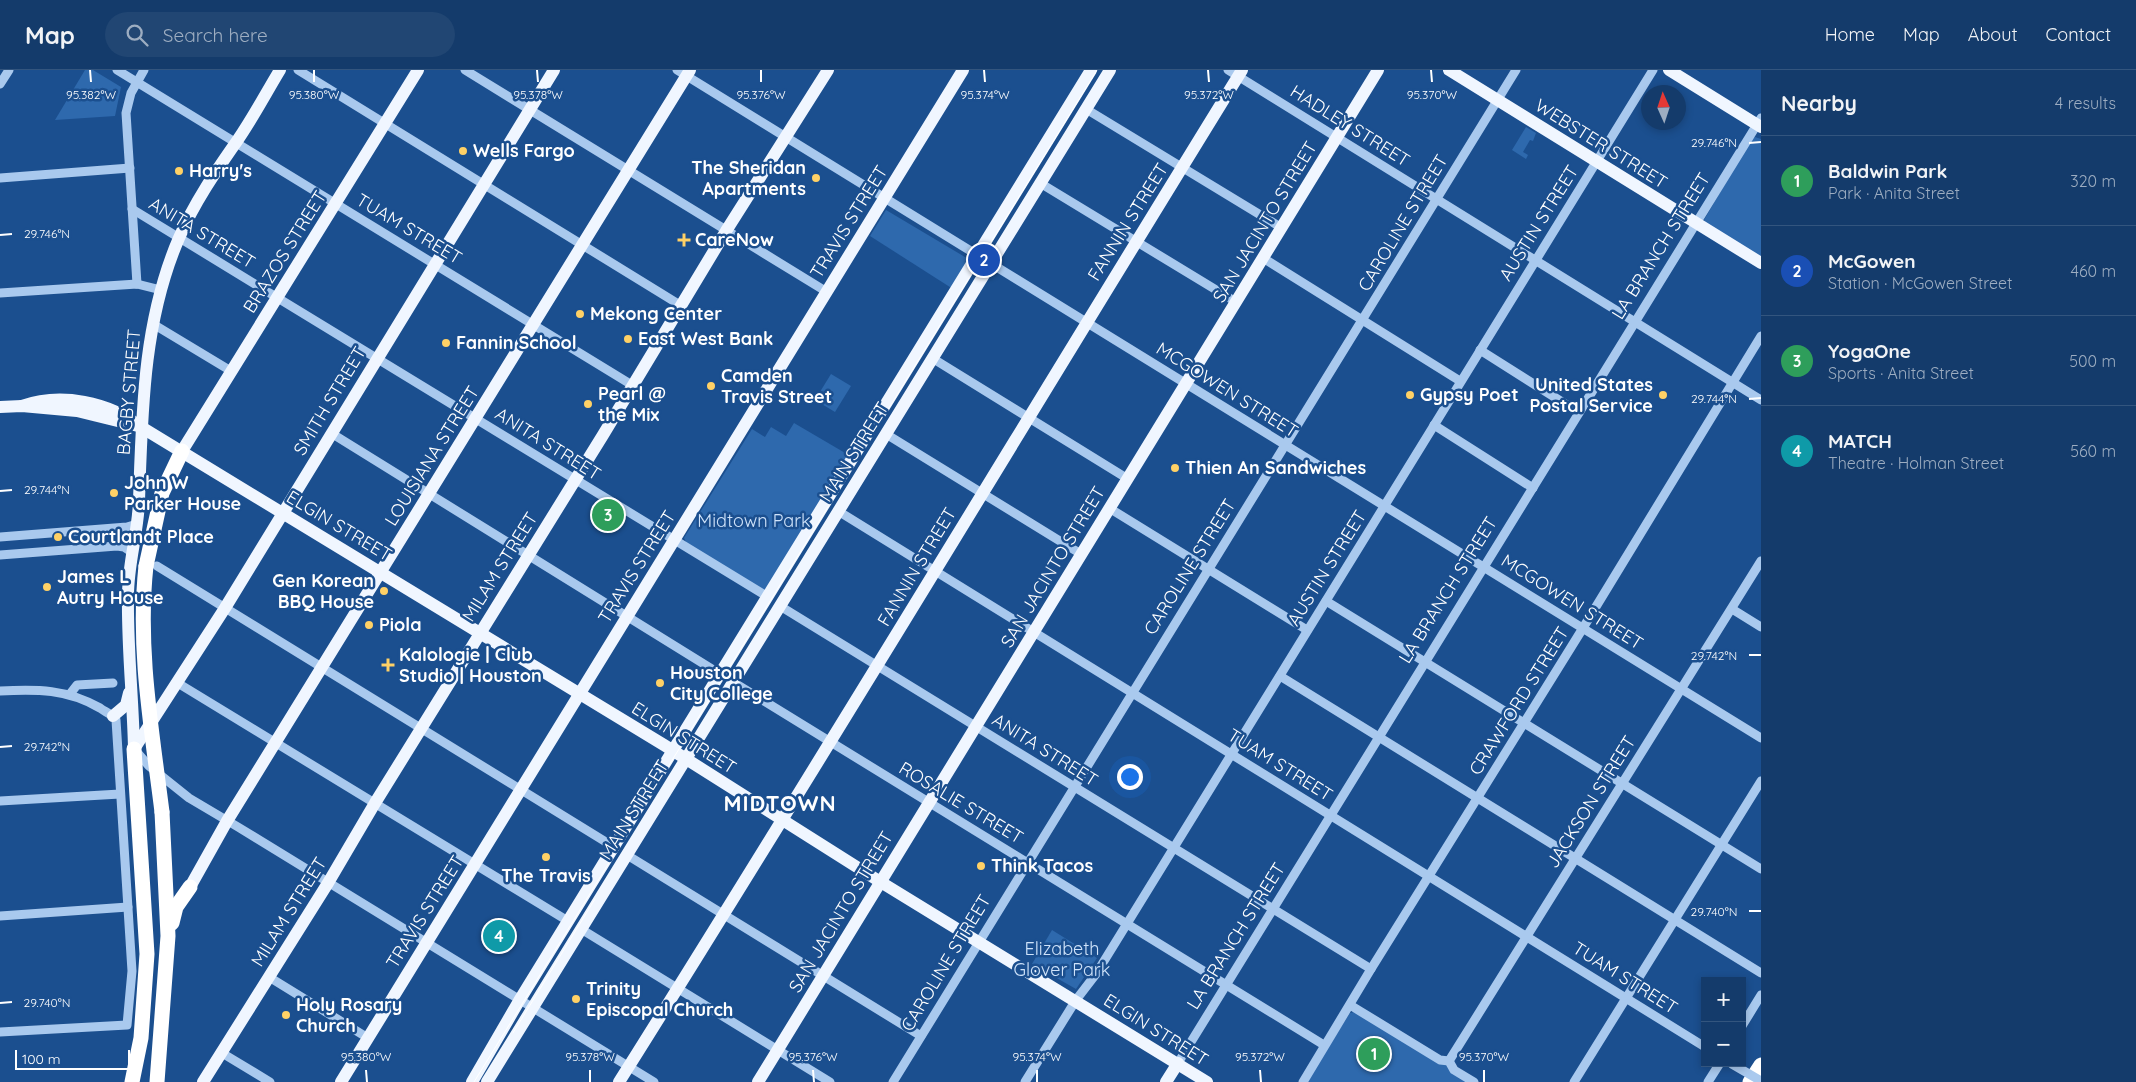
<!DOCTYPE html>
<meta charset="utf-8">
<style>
:root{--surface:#143b6b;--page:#214673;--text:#f1f3f6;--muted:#9dadc1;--line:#33557e;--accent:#90b9f0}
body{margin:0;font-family:Quicksand,sans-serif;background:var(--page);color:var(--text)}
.controls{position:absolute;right:15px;bottom:15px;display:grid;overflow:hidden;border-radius:0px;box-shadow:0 2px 8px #0003}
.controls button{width:45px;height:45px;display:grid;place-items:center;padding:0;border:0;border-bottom:1px solid var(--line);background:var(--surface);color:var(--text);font:25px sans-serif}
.compass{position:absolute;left:1641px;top:15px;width:45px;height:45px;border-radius:50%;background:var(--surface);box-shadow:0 2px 8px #0003;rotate:357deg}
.scale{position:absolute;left:15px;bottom:12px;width:115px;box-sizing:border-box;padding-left:5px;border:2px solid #fff;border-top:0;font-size:14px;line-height:18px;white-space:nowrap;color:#fff;-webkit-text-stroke:4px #1b4f8f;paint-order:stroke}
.you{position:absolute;left:1129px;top:706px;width:18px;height:18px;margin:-12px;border:4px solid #fff;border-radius:50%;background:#1a73e8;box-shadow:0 0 0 8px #1a73e833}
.badge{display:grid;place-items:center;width:32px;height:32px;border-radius:50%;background:var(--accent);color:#fff;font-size:16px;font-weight:700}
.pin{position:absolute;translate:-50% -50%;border:2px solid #fff;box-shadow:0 1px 5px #0006}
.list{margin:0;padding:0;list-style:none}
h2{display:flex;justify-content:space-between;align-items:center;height:65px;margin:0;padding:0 20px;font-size:21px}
h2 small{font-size:16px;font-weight:400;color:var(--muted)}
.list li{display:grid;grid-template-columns:32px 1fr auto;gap:15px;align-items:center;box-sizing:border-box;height:90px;padding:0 20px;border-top:1px solid var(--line)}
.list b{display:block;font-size:19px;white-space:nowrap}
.list p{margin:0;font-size:16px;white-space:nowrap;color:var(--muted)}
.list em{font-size:16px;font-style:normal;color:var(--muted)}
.icon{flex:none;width:28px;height:28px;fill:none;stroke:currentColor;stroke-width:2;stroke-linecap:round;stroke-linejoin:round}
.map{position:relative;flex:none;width:1761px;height:1012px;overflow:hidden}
header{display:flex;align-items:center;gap:30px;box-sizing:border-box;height:70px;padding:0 25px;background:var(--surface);border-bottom:1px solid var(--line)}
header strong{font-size:24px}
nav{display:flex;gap:28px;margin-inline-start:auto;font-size:18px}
.search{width:350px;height:45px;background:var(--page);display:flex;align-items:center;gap:12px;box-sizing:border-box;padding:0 18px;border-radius:28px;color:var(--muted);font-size:19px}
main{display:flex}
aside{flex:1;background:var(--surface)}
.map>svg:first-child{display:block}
.green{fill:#2e69ad}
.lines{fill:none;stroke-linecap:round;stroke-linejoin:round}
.minor{stroke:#a9c9ee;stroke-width:9}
.major{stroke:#f0f6ff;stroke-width:12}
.highway{stroke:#fff;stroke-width:15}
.tram{stroke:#fff;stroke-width:1}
.minor-bridge{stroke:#a9c9ee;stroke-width:9}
.highway-bridge{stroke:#fff;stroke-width:15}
.ticks{fill:none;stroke:#fff;stroke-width:2}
.poi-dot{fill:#ffd166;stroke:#1b4f8f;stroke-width:2}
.labels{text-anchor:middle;stroke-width:5;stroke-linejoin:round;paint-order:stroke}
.street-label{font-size:18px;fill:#fff;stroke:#1b4f8f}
.poi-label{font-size:18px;font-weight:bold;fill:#fff;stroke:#1b4f8f;text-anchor:start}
.park-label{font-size:18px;fill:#cfe3fa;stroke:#1b4f8f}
.district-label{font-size:22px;font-weight:bold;letter-spacing:1px;fill:#fff;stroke:#1b4f8f}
.ticks-label{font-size:12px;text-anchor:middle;fill:#fff;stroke:#1b4f8f;stroke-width:5;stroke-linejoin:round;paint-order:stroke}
</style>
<header>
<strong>Map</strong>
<div class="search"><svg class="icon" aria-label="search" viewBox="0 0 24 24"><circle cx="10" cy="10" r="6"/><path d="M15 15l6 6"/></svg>Search here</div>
<nav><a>Home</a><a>Map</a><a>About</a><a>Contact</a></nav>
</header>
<main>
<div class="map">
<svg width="1761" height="1012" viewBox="0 0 1761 1012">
<rect width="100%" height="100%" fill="#1b4f8f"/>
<g class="green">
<path d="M 85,0 L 93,0 L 121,17 L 115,46 L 55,50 Z"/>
<path d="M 1526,57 L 1536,63 L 1533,71 L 1530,70 L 1523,82 L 1528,85 L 1526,89 L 1512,80 Z"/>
<path d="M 1755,67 L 1761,69 L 1761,187 L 1706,154 L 1704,150 L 1751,69 Z"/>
<path d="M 886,140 L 970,190 L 953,219 L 870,166 Z"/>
<path d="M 831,304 L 851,316 L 835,342 L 815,330 Z"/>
<path d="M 794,353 L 852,387 L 765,520 L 761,519 L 687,474 L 684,468 L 752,359 L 765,367 L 771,357 L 786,366 Z"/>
<path d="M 1052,860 L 1097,888 L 1076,919 L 1032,894 Z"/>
<path d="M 1354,942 L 1446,993 L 1468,1012 L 1306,1012 L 1350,943 Z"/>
</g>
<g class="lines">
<g class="minor">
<path d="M 117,0 L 632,315"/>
<path d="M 298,0 L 680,235"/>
<path d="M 465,0 L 827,222"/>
<path d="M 677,0 L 1761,668"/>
<path d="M 1228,0 L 1761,330"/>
<path d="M 0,14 L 9,0"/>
<path d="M 1086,39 L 1282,158"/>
<path d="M 0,108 L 130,98"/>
<path d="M 1040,113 L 1236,232"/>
<path d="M 132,139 L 768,527"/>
<path d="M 1263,188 L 1460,311"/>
<path d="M 137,214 L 126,43 L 131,23 L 144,0"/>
<path d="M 0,223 L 137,214 L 161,220"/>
<path d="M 153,254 L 231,301"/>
<path d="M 1480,280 L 1578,342"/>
<path d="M 932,288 L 1128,409"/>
<path d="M 1434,355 L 1533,418"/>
<path d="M 331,363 L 720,604"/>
<path d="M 886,364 L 1081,484"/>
<path d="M 1109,438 L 1307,560"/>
<path d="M 838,441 L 1705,977"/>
<path d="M 0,467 L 127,457 L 137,454"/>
<path d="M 0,485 L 117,476 L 124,477 L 133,483"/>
<path d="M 157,496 L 614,777"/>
<path d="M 1326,531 L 1761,799"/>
<path d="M 780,536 L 1371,899"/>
<path d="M 1732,539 L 1761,557"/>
<path d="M 1280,606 L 1761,903"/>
<path d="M 176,612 L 568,851"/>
<path d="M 733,612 L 1324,975"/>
<path d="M 0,621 C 37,619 67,619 100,638 C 105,642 112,644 116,650 L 132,901 L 127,955 L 0,962"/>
<path d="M 70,624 L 77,615 L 113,613"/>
<path d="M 135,680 L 149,696 L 189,728 L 238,757 L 654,1012"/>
<path d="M 0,731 L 120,724"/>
<path d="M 627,785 L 921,966"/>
<path d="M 0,846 L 128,837"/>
<path d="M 581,859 L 830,1012"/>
<path d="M 269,907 L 368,968"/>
<path d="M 1350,935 L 1440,990 L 1449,991 L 1454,1000 L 1474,1012"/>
<path d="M 1742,956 L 1761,925"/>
<path d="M 222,983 L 270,1012"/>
<path d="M 1449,991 L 1761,491"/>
<path d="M 1178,993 L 1761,48"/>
<path d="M 893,1012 L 1516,0"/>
<path d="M 1025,1012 L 1076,930 L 1096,904 L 1653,0"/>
<path d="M 1303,1012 L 1371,899 L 1583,558 L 1761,266"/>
<path d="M 1574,1012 L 1761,711"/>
<path d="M 1708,1012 L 1720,993"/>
</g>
<g class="major">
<path d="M 1449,0 L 1761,193"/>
<path d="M 1669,0 L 1761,57"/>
<path d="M 22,336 C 61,322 109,332 141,357 L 664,675 L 879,811 L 1207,1012"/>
<path d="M 0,337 L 22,336 L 77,341 L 138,356"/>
<path d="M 182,381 L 418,0"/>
<path d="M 113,646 L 126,635 L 129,623"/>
<path d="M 134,679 L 225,538 L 554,0"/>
<path d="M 134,679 C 133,628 127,576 128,525 C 128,493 138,463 139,431 C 142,342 143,251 179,168 C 194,133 216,101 237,71 C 253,48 266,23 280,0"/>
<path d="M 190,817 L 227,751 L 690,0"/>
<path d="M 203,1012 L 328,813 L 375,733 L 603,365 L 726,161 L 828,0"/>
<path d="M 341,1012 L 963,0"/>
<path d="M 472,1012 L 519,931 L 1091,0"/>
<path d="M 487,1012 L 1110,0"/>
<path d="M 619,1012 C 830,677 1034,337 1242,0"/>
<path d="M 758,1012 L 1378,0"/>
<path d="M 1166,1012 L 1178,993"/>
</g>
<g class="highway">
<path d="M 146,496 L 162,423 L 182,381"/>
<path d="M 172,853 L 176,837 L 190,817"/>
<path d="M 132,1012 L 141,968 L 147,884 L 134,679"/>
<path d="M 157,1012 L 168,866 L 162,742"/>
<path d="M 1750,1012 L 1761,995"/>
</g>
<g class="tram">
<path d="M 513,963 L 595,829"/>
<path d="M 474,1012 L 1097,0"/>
</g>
<path class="minor-bridge" d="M 1732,994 L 1761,1011"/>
<path class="highway-bridge" d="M 146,496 C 137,578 152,661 162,742"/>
</g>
<path class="ticks" d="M 90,0 L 91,12M 314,0 L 314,12M 537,0 L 538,12M 761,0 L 761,12M 984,0 L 985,12M 1208,0 L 1209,12M 1431,0 L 1432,12M 1749,73 L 1761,72M 0,165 L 12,164M 1749,329 L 1761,328M 0,421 L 12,420M 1749,585 L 1761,585M 0,677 L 12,676M 1749,841 L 1761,841M 0,933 L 12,932M 366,1000 L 367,1012M 590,1000 L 590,1012M 813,1000 L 814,1012M 1037,1000 L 1037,1012M 1260,1000 L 1261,1012M 1484,1000 L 1484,1012"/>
<g class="poi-dot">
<circle cx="463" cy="81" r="5"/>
<circle cx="179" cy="101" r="5"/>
<circle cx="816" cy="108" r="5"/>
<path d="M681.5 162.5h5v5h5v5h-5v5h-5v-5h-5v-5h5z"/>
<circle cx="580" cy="244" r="5"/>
<circle cx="628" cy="269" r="5"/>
<circle cx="446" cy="273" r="5"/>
<circle cx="711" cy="316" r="5"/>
<circle cx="1410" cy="325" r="5"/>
<circle cx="1663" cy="325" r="5"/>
<circle cx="588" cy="334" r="5"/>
<circle cx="1175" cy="398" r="5"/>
<circle cx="114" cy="423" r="5"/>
<circle cx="58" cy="467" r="5"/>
<circle cx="47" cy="517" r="5"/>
<circle cx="384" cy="521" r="5"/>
<circle cx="369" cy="555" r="5"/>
<path d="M385.5 587.5h5v5h5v5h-5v5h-5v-5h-5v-5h5z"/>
<circle cx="660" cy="613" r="5"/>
<circle cx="546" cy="787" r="5"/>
<circle cx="981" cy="796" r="5"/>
<circle cx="576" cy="929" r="5"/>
<circle cx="286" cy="945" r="5"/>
</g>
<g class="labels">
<g class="street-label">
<text transform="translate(1350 56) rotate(32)" y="6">HADLEY STREET</text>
<text transform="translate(1601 74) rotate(32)" y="6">WEBSTER STREET</text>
<text transform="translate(849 152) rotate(-58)" y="6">TRAVIS STREET</text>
<text transform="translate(1128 152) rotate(-58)" y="6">FANNIN STREET</text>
<text transform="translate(1265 152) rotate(-59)" y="6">SAN JACINTO STREET</text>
<text transform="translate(1403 153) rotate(-59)" y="6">CAROLINE STREET</text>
<text transform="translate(1539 153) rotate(-58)" y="6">AUSTIN STREET</text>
<text transform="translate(409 159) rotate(31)" y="6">TUAM STREET</text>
<text transform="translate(202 163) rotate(31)" y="6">ANITA STREET</text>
<text transform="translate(1661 176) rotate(-58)" y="6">LA BRANCH STREET</text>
<text transform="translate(285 182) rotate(-58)" y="6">BRAZOS STREET</text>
<text transform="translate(1227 320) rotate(32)" y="6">MCGOWEN STREET</text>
<text transform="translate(129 322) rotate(-85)" y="6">BAGBY STREET</text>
<text transform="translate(330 331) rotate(-59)" y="6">SMITH STREET</text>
<text transform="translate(548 374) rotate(32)" y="6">ANITA STREET</text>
<text transform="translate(854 382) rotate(-58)" y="6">MAIN STREET</text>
<text transform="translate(432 386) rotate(-58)" y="6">LOUISIANA STREET</text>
<text transform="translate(339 456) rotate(31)" y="6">ELGIN STREET</text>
<text transform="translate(500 497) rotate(-58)" y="6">MILAM STREET</text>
<text transform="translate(637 497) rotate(-58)" y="6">TRAVIS STREET</text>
<text transform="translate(917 497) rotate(-59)" y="6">FANNIN STREET</text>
<text transform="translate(1053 497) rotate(-59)" y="6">SAN JACINTO STREET</text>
<text transform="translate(1190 497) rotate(-58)" y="6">CAROLINE STREET</text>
<text transform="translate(1327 498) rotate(-58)" y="6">AUSTIN STREET</text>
<text transform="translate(1448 520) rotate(-58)" y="6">LA BRANCH STREET</text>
<text transform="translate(1572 532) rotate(32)" y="6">MCGOWEN STREET</text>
<text transform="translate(1519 631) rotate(-58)" y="6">CRAWFORD STREET</text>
<text transform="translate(684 668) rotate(32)" y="6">ELGIN STREET</text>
<text transform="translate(1045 680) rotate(32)" y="6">ANITA STREET</text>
<text transform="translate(1280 695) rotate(32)" y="6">TUAM STREET</text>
<text transform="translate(1591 732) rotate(-58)" y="6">JACKSON STREET</text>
<text transform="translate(961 733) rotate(31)" y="6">ROSALIE STREET</text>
<text transform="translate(634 740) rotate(-58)" y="6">MAIN STREET</text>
<text transform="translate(289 842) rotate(-58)" y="6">MILAM STREET</text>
<text transform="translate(425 842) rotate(-58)" y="6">TRAVIS STREET</text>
<text transform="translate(841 842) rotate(-59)" y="6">SAN JACINTO STREET</text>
<text transform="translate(1236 866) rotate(-58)" y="6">LA BRANCH STREET</text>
<text transform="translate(946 893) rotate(-59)" y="6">CAROLINE STREET</text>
<text transform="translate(1625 908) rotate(32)" y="6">TUAM STREET</text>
<text transform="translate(1156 960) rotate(32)" y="6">ELGIN STREET</text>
</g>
<g class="poi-label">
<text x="473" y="87">Wells Fargo</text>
<text x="806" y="104" text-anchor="end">The Sheridan<tspan x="806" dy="21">Apartments</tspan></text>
<text x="189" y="107">Harry's</text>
<text x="695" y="176">CareNow</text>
<text x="590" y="250">Mekong Center</text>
<text x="638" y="275">East West Bank</text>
<text x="456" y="279">Fannin School</text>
<text x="721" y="312">Camden<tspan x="721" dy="21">Travis Street</tspan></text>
<text x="1653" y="321" text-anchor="end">United States<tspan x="1653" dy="21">Postal Service</tspan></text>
<text x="598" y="330">Pearl @<tspan x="598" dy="21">the Mix</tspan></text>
<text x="1420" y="331">Gypsy Poet</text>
<text x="1185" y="404">Thien An Sandwiches</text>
<text x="124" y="419">John W<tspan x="124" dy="21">Parker House</tspan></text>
<text x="68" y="473">Courtlandt Place</text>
<text x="57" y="513">James L<tspan x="57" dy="21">Autry House</tspan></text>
<text x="374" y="517" text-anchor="end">Gen Korean<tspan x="374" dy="21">BBQ House</tspan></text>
<text x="379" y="561">Piola</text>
<text x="399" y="591">Kalologie | Club<tspan x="399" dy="21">Studio | Houston</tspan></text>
<text x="670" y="609">Houston<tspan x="670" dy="21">City College</tspan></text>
<text x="991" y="802">Think Tacos</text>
<text x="546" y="812" text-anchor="middle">The Travis</text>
<text x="586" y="925">Trinity<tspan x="586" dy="21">Episcopal Church</tspan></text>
<text x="296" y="941">Holy Rosary<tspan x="296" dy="21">Church</tspan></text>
</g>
<g class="park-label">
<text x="754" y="457">Midtown Park</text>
<text x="1062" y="885">Elizabeth<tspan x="1062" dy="21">Glover Park</tspan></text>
</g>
<g class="district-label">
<text x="780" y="741">MIDTOWN</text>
</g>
</g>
<g class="ticks-label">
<text x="91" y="29">95.382°W</text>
<text x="314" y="29">95.380°W</text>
<text x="538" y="29">95.378°W</text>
<text x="761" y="29">95.376°W</text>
<text x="985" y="29">95.374°W</text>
<text x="1209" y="29">95.372°W</text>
<text x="1432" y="29">95.370°W</text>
<text x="1714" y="77">29.746°N</text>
<text x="47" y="168">29.746°N</text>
<text x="1714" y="333">29.744°N</text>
<text x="47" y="424">29.744°N</text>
<text x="1714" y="590">29.742°N</text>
<text x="47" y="681">29.742°N</text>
<text x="1714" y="846">29.740°N</text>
<text x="47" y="937">29.740°N</text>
<text x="366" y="991">95.380°W</text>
<text x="590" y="991">95.378°W</text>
<text x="813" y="991">95.376°W</text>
<text x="1037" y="991">95.374°W</text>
<text x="1260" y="991">95.372°W</text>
<text x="1484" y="991">95.370°W</text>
</g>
</svg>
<div class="controls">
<button>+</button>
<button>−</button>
</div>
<svg class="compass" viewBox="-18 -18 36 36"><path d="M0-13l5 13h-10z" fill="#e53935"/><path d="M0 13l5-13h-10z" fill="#9dadc1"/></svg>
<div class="scale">100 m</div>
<div class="you"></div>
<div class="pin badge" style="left:1374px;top:984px;background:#2e9e5b">1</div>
<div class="pin badge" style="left:984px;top:190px;background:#1a4fb4">2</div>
<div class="pin badge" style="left:608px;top:445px;background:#2e9e5b">3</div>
<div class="pin badge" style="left:499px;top:866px;background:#0f9aa8">4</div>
</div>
<aside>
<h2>Nearby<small>4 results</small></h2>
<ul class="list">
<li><span class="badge" style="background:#2e9e5b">1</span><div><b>Baldwin Park</b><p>Park · Anita Street</p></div><em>320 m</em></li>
<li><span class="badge" style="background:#1a4fb4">2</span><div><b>McGowen</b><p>Station · McGowen Street</p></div><em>460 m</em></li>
<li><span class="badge" style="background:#2e9e5b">3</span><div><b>YogaOne</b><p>Sports · Anita Street</p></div><em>500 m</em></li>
<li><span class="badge" style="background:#0f9aa8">4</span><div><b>MATCH</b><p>Theatre · Holman Street</p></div><em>560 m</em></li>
</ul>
</aside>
</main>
